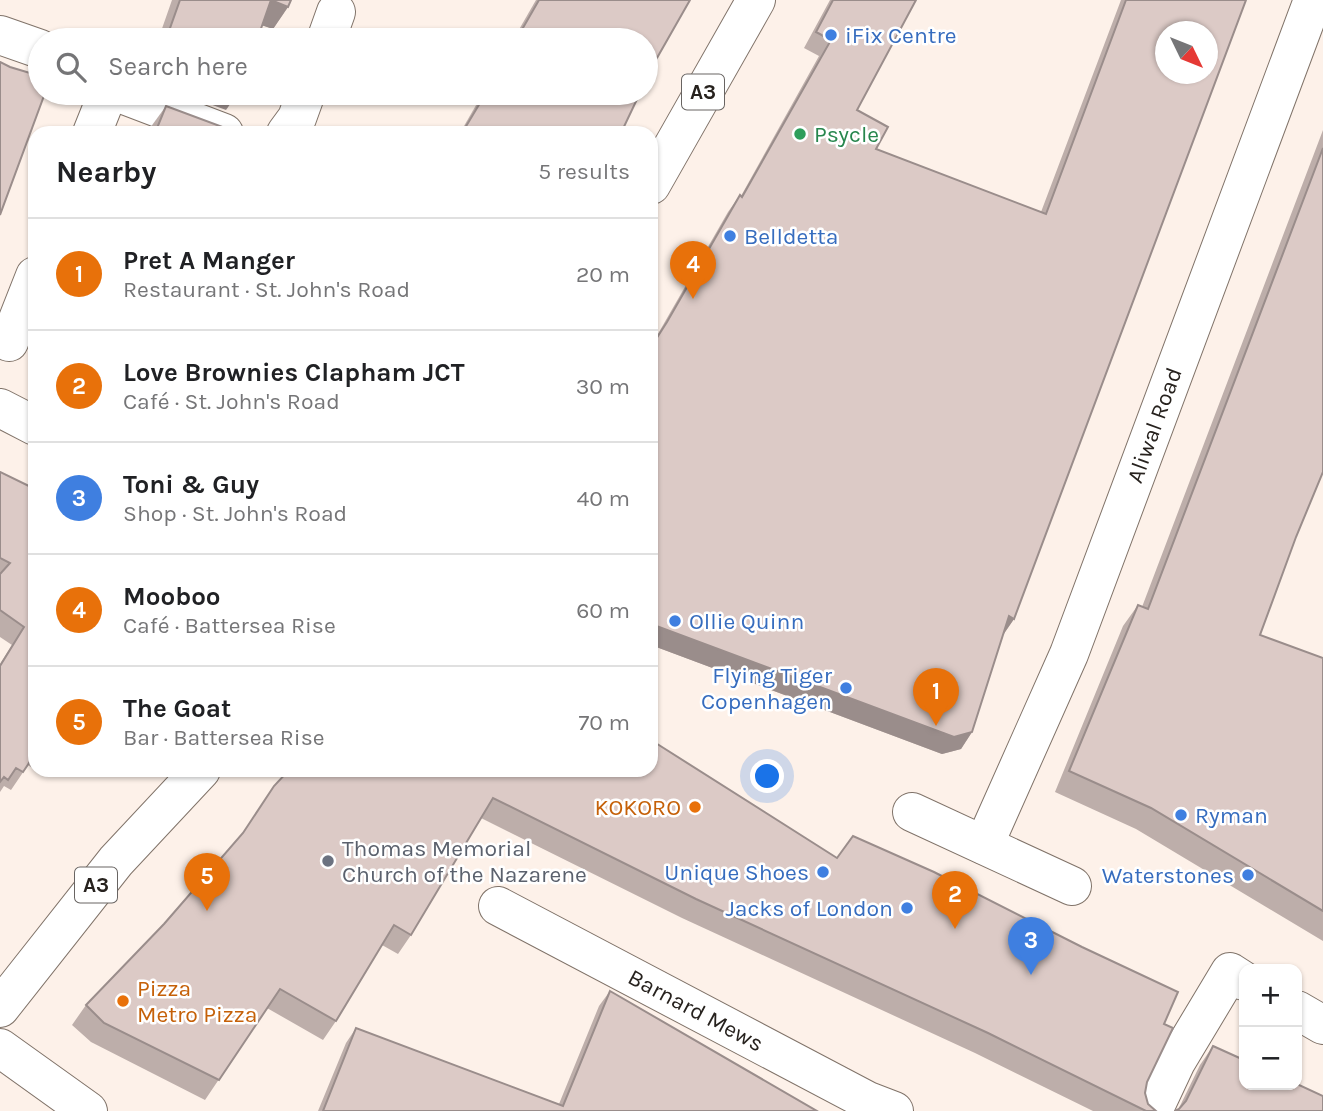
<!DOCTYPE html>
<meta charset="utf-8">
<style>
:root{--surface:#fff;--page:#f2f2f2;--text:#202124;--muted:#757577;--line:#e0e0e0;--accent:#4272e3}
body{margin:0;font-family:Karla,sans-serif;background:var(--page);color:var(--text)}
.controls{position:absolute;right:21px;bottom:21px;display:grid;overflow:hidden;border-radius:14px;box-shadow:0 2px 5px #0004}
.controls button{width:63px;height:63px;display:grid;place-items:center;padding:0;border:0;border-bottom:2px solid var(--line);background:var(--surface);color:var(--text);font:35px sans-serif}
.compass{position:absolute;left:1155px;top:21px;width:63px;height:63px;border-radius:50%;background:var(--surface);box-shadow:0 2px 5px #0004;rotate:133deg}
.you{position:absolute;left:768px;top:777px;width:24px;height:24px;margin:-18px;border:5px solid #fff;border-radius:50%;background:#1a73e8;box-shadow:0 0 0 10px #1a73e833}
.badge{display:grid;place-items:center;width:46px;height:46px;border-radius:50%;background:var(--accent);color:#fff;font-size:23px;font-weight:700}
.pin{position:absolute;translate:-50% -58px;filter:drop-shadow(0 2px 4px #0008)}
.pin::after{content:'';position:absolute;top:37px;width:24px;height:21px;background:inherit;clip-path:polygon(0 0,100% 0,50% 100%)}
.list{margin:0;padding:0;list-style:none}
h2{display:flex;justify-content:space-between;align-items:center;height:91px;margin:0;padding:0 28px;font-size:30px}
h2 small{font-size:23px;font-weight:400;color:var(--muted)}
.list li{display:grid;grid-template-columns:46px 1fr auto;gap:21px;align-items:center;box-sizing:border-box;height:112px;padding:0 28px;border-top:2px solid var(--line)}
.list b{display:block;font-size:26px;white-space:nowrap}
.list p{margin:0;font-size:23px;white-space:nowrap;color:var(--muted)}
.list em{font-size:23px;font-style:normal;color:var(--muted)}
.icon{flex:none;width:38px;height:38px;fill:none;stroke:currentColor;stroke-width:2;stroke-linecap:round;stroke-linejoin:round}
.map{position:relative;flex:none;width:1323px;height:1111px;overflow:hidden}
.search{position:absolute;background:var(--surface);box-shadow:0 2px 5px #0004;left:28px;top:28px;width:630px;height:77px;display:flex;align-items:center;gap:18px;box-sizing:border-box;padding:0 24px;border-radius:38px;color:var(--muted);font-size:26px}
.panel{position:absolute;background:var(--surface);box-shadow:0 2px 5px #0004;left:28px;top:126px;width:630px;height:651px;border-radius:21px}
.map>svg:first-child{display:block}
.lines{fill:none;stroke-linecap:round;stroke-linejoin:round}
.minor-casing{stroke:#807369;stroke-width:40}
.major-casing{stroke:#807369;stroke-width:40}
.highway-casing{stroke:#807369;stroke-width:40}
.minor{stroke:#fff;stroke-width:38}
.major{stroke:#fff;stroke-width:38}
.highway{stroke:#fff;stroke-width:38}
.wall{fill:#bdaeaa}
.shaded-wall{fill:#9a8d8b}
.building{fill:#dccac6;stroke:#9a8d8b;stroke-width:2;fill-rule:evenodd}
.shop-dot{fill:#3f7fe0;stroke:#fff;stroke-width:2.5}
.leisure-dot{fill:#2e9e5b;stroke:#fff;stroke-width:2.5}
.food-dot{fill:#e8710a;stroke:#fff;stroke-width:2.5}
.worship-dot{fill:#6b7280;stroke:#fff;stroke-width:2.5}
.labels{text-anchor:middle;stroke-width:5;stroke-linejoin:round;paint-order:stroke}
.shield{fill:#fff;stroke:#686462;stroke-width:2}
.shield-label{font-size:21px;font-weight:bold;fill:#27221e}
.shop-label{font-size:23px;fill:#366cbe;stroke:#fff;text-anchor:start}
.leisure-label{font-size:23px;fill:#27864d;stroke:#fff;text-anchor:start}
.street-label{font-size:23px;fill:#27221e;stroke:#fff}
.food-label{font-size:23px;fill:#c56008;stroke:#fff;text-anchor:end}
.worship-label{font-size:23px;fill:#5b616d;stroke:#fff;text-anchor:start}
</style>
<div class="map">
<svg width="1323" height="1111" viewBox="0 0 1323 1111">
<rect width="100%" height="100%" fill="#fdf1e9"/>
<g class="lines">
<g class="minor-casing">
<g id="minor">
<path d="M 0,35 L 40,49"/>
<path d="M 326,40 L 336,12"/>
<path d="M 119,93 L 224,133"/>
<path d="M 92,133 L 108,93"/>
<path d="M 286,133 L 297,118 L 306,93"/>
<path d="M 9,342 L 35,276"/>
<path d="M 912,812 L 1072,886"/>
<path d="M 984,845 L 1069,654 L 1313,0"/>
<path d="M 498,906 L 868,1101 L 894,1111"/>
<path d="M 1297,1010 L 1323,1025"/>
<path d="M 0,1048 L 88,1111"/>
<path d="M 1153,1111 L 1176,1062 L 1230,972 L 1244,981"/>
</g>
</g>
<g class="major-casing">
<path id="major" d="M 0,408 L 35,426"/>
</g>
<g class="highway-casing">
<g id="highway">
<path d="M 651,185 L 756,0"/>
<path d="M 0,1008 L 116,861 L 201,770"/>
</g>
</g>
<use href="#minor" class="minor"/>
<use href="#major" class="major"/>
<use href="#highway" class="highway"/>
</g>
<g class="wall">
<path d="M 172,0 L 291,0 L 288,7 L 273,29 L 262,25 L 257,40 L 158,40 Z"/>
<path d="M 536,0 L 690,0 L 646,40 L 513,40 Z"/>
<path d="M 830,0 L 916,0 L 857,110 L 876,149 L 1041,212 L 1121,0 L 1246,0 L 1014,619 L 1003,635 L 972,732 L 961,749 L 942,754 L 651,645 L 651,346 L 728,212 L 740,195 L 741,196 L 819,56 L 804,48 Z"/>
<path d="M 483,93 L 640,93 L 621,133 L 460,133 Z"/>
<path d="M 166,106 L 226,133 L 149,133 L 150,128 Z"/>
<path d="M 1323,130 L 1323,472 L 1296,537 L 1260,635 L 1323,658 L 1323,941 L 1136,829 L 1055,792 L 1123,626 L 1138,605 L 1142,607 Z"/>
<path d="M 0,472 L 35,489 L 35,770 L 28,765 L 11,790 L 4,786 L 0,792 L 0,664 L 12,645 L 0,637 Z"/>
<path d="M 651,770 L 837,858 L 1164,1024 L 1147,1082 L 1145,1093 L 1148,1104 L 1156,1111 L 1093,1111 L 975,1053 L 682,918 L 481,818 L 411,935 L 398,954 L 382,945 L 336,1021 L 323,1040 L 267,1008 L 205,1100 L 91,1042 L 72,1025 L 86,1005 L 164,924 L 240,836 Z"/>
<path d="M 610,991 L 817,1111 L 318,1111 L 346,1043 L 356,1028 L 559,1104 L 599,1006 Z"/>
<path d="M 1213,1046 L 1323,1096 L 1178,1110 L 1200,1065 Z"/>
</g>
<g class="shaded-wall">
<path d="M 271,0 L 288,7 L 273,29 L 255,23 Z"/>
<path d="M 169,31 L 193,40 L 162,40 Z"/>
<path d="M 180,93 L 238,93 L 226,110 Z"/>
<path d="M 1009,616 L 1014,619 L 1003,635 Z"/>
<path d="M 651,624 L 972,732 L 961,749 L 942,754 L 651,645 Z"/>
</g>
<g class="building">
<path d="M 180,0 L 291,0 L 288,7 L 271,0 L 257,40 L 193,40 L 169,31 Z"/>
<path d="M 539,0 L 690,0 L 653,65 L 646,80 L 646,40 L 516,40 Z"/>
<path d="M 833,0 L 916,0 L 857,110 L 888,127 L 876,149 L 1046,214 L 1126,0 L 1246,0 L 1014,619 L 1009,616 L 972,732 L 954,737 L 651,624 L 651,347 L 667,322 L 740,195 L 742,197 L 831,40 L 816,32 ZM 1166,32 L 1208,32 L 1208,74 L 1166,74 Z"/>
<path d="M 0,62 L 10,67 L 40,76 L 40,93 L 45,93 L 0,215 Z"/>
<path d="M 486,93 L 640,93 L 621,133 L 462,133 Z"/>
<path d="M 166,106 L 228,129 L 226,133 L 155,133 Z"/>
<path d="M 1323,148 L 1323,472 L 1296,537 L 1260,635 L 1323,658 L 1323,911 L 1151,808 L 1069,771 L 1138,605 L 1148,609 Z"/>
<path d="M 0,472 L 35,489 L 35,754 L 23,772 L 16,768 L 8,780 L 4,777 L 0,782 L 0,666 L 24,627 L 0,610 L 0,574 L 10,563 L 0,558 Z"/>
<path d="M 651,740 L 837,858 L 853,836 L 934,872 L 1082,947 L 1178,992 L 1164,1024 L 1173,1028 L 1147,1082 L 1145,1093 L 1148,1104 L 1156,1111 L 1146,1111 L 988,1033 L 696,899 L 493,798 L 411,935 L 394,925 L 336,1021 L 280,989 L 219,1080 L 104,1023 L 86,1005 L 164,924 L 243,833 L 274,786 L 289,770 L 651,770 Z"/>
<path d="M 610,991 L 817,1111 L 323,1111 L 356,1028 L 563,1106 Z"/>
<path d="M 1213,1046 L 1244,1060 L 1244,1085 L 1297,1084 L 1323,1096 L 1323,1111 L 1175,1111 L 1179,1109 L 1186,1101 Z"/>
</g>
<g class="shop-dot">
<circle cx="831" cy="35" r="7"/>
<circle cx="730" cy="236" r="7"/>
<circle cx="675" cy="621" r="7"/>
<circle cx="846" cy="688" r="7"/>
<circle cx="1181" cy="815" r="7"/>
<circle cx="823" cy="872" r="7"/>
<circle cx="1248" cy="875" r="7"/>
<circle cx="907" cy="908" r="7"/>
</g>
<circle class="leisure-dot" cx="800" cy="134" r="7"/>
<g class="food-dot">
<circle cx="695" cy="807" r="7"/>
<circle cx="123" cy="1001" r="7"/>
</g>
<circle class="worship-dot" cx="328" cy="861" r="7"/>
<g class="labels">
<g class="shield">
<rect x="682" y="74.5" width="42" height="35" rx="5"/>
<rect x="75" y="867.5" width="42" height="35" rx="5"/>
</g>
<g class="shield-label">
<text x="703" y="99">A3</text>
<text x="96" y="892">A3</text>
</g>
<g class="shop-label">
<text x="845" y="43">iFix Centre</text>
<text x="744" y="244">Belldetta</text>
<text x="689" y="629">Ollie Quinn</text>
<text x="832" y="683" text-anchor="end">Flying Tiger<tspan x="832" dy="26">Copenhagen</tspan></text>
<text x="1195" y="823">Ryman</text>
<text x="809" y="880" text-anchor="end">Unique Shoes</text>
<text x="1234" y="883" text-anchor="end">Waterstones</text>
<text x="893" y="916" text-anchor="end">Jacks of London</text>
</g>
<g class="leisure-label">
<text x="814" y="142">Psycle</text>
</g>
<g class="street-label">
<text transform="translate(1154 425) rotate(-70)" y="8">Aliwal Road</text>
<text transform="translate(696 1010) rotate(28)" y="8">Barnard Mews</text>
</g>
<g class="food-label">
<text x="681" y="815">KOKORO</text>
<text x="137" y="996" text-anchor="start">Pizza<tspan x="137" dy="26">Metro Pizza</tspan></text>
</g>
<g class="worship-label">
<text x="342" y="856">Thomas Memorial<tspan x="342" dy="26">Church of the Nazarene</tspan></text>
</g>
</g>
</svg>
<div class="controls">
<button>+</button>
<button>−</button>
</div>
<svg class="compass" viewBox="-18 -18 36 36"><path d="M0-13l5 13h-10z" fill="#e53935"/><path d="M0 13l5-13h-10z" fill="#757577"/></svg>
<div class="you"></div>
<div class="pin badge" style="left:936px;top:726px;background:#e8710a">1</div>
<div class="pin badge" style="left:955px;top:929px;background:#e8710a">2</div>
<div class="pin badge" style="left:1031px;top:975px;background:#3f7fe0">3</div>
<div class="pin badge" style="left:693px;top:299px;background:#e8710a">4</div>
<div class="pin badge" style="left:207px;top:911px;background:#e8710a">5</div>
<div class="search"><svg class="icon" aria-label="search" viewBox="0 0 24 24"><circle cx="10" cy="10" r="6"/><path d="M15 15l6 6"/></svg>Search here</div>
<section class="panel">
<h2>Nearby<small>5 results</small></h2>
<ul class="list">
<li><span class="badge" style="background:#e8710a">1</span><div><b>Pret A Manger</b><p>Restaurant · St. John's Road</p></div><em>20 m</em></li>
<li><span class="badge" style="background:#e8710a">2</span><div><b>Love Brownies Clapham JCT</b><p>Café · St. John's Road</p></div><em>30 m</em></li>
<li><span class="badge" style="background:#3f7fe0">3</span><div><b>Toni &amp; Guy</b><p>Shop · St. John's Road</p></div><em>40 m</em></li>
<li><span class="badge" style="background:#e8710a">4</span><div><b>Mooboo</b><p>Café · Battersea Rise</p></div><em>60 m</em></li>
<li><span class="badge" style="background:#e8710a">5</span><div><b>The Goat</b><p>Bar · Battersea Rise</p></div><em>70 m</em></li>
</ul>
</section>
</div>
